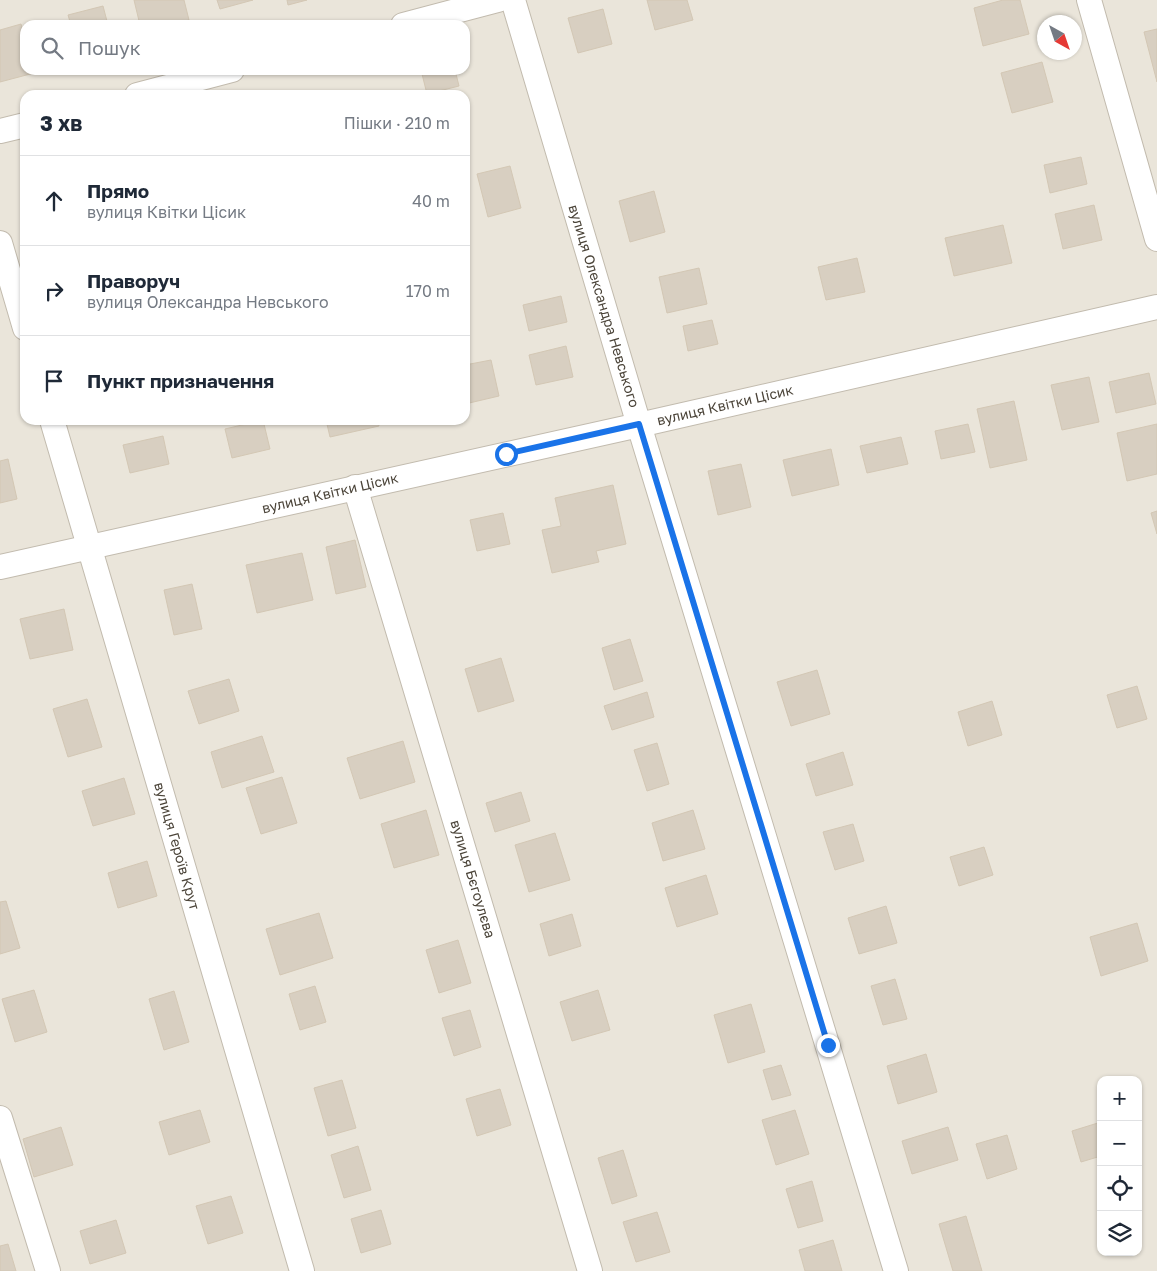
<!DOCTYPE html>
<html lang="uk">
<meta charset="utf-8">
<style>
:root{--surface:#fff;--page:#f6f6f7;--text:#1f2937;--muted:#747a83;--line:#e0e1e3}
body{margin:0;font-family:"Golos Text",sans-serif;background:var(--page);color:var(--text)}
.controls{position:absolute;right:15px;bottom:15px;display:grid;overflow:hidden;border-radius:10px;box-shadow:0 1px 4px #0004}
.controls button{width:45px;height:45px;display:grid;place-items:center;padding:0;border:0;border-bottom:1px solid var(--line);background:var(--surface);color:var(--text);font:25px sans-serif}
.compass{position:absolute;left:1037px;top:15px;width:45px;height:45px;border-radius:50%;background:var(--surface);box-shadow:0 1px 4px #0004;rotate:140deg}
.stop{position:absolute;width:15px;height:15px;margin:-11px;border:4px solid #1a73e8;border-radius:50%;background:#fff}
.stop.end{background:#1a73e8;border-color:#fff;box-shadow:0 1px 5px #0008}
.list{margin:0;padding:0;list-style:none}
h2{display:flex;justify-content:space-between;align-items:center;height:65px;margin:0;padding:0 20px;font-size:21px}
h2 small{font-size:16px;font-weight:400;color:var(--muted)}
.list li{display:grid;grid-template-columns:32px 1fr auto;gap:15px;align-items:center;box-sizing:border-box;height:90px;padding:0 20px;border-top:1px solid var(--line)}
.list b{display:block;font-size:19px;white-space:nowrap}
.list p{margin:0;font-size:16px;white-space:nowrap;color:var(--muted)}
.list em{font-size:16px;font-style:normal;color:var(--muted)}
.icon{flex:none;width:28px;height:28px;fill:none;stroke:currentColor;stroke-width:2;stroke-linecap:round;stroke-linejoin:round}
.map{position:relative;flex:none;width:1157px;height:1271px;overflow:hidden}
.search{position:absolute;background:var(--surface);box-shadow:0 1px 4px #0004;left:20px;top:20px;width:450px;height:55px;display:flex;align-items:center;gap:12px;box-sizing:border-box;padding:0 18px;border-radius:15px;color:var(--muted);font-size:19px}
.panel{position:absolute;background:var(--surface);box-shadow:0 1px 4px #0004;left:20px;top:90px;width:450px;height:335px;border-radius:15px}
.map>svg:first-child{display:block}
.residential{fill:#eae5da;fill-rule:evenodd}
.building{fill:#d8cfc1;stroke:#d3c7b4}
.lines{fill:none;stroke-linecap:round;stroke-linejoin:round}
.minor-casing{stroke:#c2bbae;stroke-width:26}
.minor{stroke:#fff;stroke-width:24}
.route{stroke:#1a73e8;stroke-width:6}
.labels{text-anchor:middle;stroke-width:4;stroke-linejoin:round;paint-order:stroke}
.street-label{font-size:14px;fill:#4b4439;stroke:#fff}
</style>
<div class="map">
<svg width="1157" height="1271" viewBox="0 0 1157 1271">
<rect width="100%" height="100%" fill="#f6f3ec"/>
<path class="residential" d="M 0,0 L 1157,0 L 1157,1271 L 0,1271 ZM 1044,22 L 1074,22 L 1074,52 L 1044,52 ZM 25,25 L 465,25 L 465,70 L 25,70 ZM 25,95 L 465,95 L 465,420 L 25,420 ZM 1101,1080 L 1138,1080 L 1138,1252 L 1101,1252 Z"/>
<g class="building">
<path d="M 134,0 L 184,0 L 189,20 L 171,25 L 140,25 Z"/>
<path d="M 217,0 L 253,0 L 220,9 Z"/>
<path d="M 287,0 L 307,0 L 288,5 Z"/>
<path d="M 647,0 L 687,0 L 693,20 L 655,30 Z"/>
<path d="M 1003,0 L 1020,0 L 1029,34 L 983,46 L 974,8 Z"/>
<path d="M 103,6 L 108,25 L 71,25 L 68,15 Z"/>
<path d="M 603,9 L 612,44 L 578,53 L 568,18 Z"/>
<path d="M 21,24 L 25,40 L 25,70 L 33,70 L 34,73 L 0,82 L 0,30 Z"/>
<path d="M 1157,29 L 1157,82 L 1144,32 Z"/>
<path d="M 1042,62 L 1053,102 L 1012,113 L 1001,73 Z"/>
<path d="M 421,70 L 455,70 L 459,86 L 427,94 Z"/>
<path d="M 1081,157 L 1087,184 L 1050,193 L 1044,165 Z"/>
<path d="M 510,166 L 521,208 L 488,217 L 477,174 Z"/>
<path d="M 654,191 L 665,232 L 630,242 L 619,201 Z"/>
<path d="M 1094,205 L 1102,240 L 1063,249 L 1055,214 Z"/>
<path d="M 1003,225 L 1012,263 L 954,276 L 945,238 Z"/>
<path d="M 857,258 L 865,292 L 826,300 L 818,267 Z"/>
<path d="M 699,268 L 707,304 L 667,313 L 659,277 Z"/>
<path d="M 561,296 L 567,322 L 529,331 L 523,305 Z"/>
<path d="M 712,320 L 718,344 L 688,351 L 683,326 Z"/>
<path d="M 566,346 L 573,377 L 536,385 L 529,355 Z"/>
<path d="M 491,360 L 499,396 L 465,404 L 465,365 Z"/>
<path d="M 1149,373 L 1156,404 L 1116,413 L 1109,382 Z"/>
<path d="M 1089,377 L 1099,422 L 1062,430 L 1051,385 Z"/>
<path d="M 1014,401 L 1027,460 L 990,468 L 977,409 Z"/>
<path d="M 263,420 L 270,449 L 232,458 L 225,429 Z"/>
<path d="M 326,420 L 378,420 L 379,426 L 330,437 Z"/>
<path d="M 968,424 L 975,452 L 941,459 L 935,431 Z"/>
<path d="M 1157,424 L 1157,474 L 1127,481 L 1117,433 Z"/>
<path d="M 163,436 L 169,464 L 130,473 L 123,445 Z"/>
<path d="M 901,437 L 908,464 L 867,473 L 860,446 Z"/>
<path d="M 831,449 L 839,485 L 792,496 L 783,460 Z"/>
<path d="M 8,459 L 17,499 L 0,503 L 0,461 Z"/>
<path d="M 741,464 L 751,507 L 718,515 L 708,471 Z"/>
<path d="M 613,485 L 626,544 L 596,551 L 599,562 L 552,573 L 542,530 L 561,526 L 555,498 Z"/>
<path d="M 1157,511 L 1157,534 L 1151,513 Z"/>
<path d="M 503,513 L 510,544 L 477,551 L 470,520 Z"/>
<path d="M 355,540 L 366,587 L 336,594 L 326,547 Z"/>
<path d="M 302,553 L 313,600 L 257,613 L 246,565 Z"/>
<path d="M 192,584 L 202,629 L 174,635 L 164,590 Z"/>
<path d="M 64,609 L 73,650 L 30,659 L 20,619 Z"/>
<path d="M 630,639 L 643,681 L 614,690 L 602,648 Z"/>
<path d="M 501,658 L 514,701 L 478,712 L 465,669 Z"/>
<path d="M 817,670 L 830,714 L 791,726 L 777,682 Z"/>
<path d="M 229,679 L 239,711 L 199,724 L 188,691 Z"/>
<path d="M 1137,686 L 1147,719 L 1117,728 L 1107,695 Z"/>
<path d="M 647,692 L 654,717 L 612,730 L 604,706 Z"/>
<path d="M 87,699 L 102,747 L 68,757 L 53,709 Z"/>
<path d="M 992,701 L 1002,735 L 968,746 L 958,712 Z"/>
<path d="M 262,736 L 274,772 L 222,788 L 211,752 Z"/>
<path d="M 403,741 L 415,782 L 360,799 L 347,758 Z"/>
<path d="M 657,743 L 669,784 L 647,791 L 634,750 Z"/>
<path d="M 843,752 L 853,785 L 816,796 L 806,764 Z"/>
<path d="M 282,777 L 297,823 L 261,834 L 246,788 Z"/>
<path d="M 124,778 L 135,814 L 93,826 L 82,791 Z"/>
<path d="M 521,792 L 530,821 L 495,832 L 486,803 Z"/>
<path d="M 426,810 L 439,855 L 394,868 L 381,824 Z"/>
<path d="M 693,810 L 705,849 L 663,861 L 652,823 Z"/>
<path d="M 853,824 L 864,861 L 835,870 L 823,832 Z"/>
<path d="M 555,833 L 570,880 L 529,892 L 515,845 Z"/>
<path d="M 984,847 L 993,875 L 959,886 L 950,857 Z"/>
<path d="M 147,861 L 157,896 L 118,908 L 108,873 Z"/>
<path d="M 706,875 L 718,914 L 677,927 L 665,888 Z"/>
<path d="M 6,901 L 20,948 L 0,954 L 0,902 Z"/>
<path d="M 886,906 L 897,943 L 859,954 L 848,918 Z"/>
<path d="M 319,913 L 333,958 L 280,975 L 266,929 Z"/>
<path d="M 572,914 L 581,946 L 549,956 L 540,924 Z"/>
<path d="M 1137,923 L 1148,961 L 1101,976 L 1090,937 Z"/>
<path d="M 458,940 L 471,983 L 439,993 L 426,950 Z"/>
<path d="M 895,979 L 907,1019 L 883,1025 L 871,986 Z"/>
<path d="M 315,986 L 326,1022 L 300,1030 L 289,994 Z"/>
<path d="M 34,990 L 47,1032 L 15,1042 L 2,999 Z"/>
<path d="M 598,990 L 610,1030 L 572,1041 L 560,1002 Z"/>
<path d="M 174,991 L 189,1042 L 164,1050 L 149,999 Z"/>
<path d="M 751,1004 L 765,1052 L 728,1063 L 714,1015 Z"/>
<path d="M 470,1010 L 481,1047 L 454,1056 L 442,1018 Z"/>
<path d="M 926,1054 L 937,1092 L 898,1104 L 887,1066 Z"/>
<path d="M 781,1065 L 791,1095 L 772,1100 L 763,1070 Z"/>
<path d="M 342,1080 L 356,1128 L 328,1136 L 314,1088 Z"/>
<path d="M 500,1089 L 511,1125 L 477,1136 L 466,1099 Z"/>
<path d="M 200,1110 L 210,1142 L 169,1155 L 159,1122 Z"/>
<path d="M 795,1110 L 809,1154 L 776,1165 L 762,1120 Z"/>
<path d="M 1101,1122 L 1101,1156 L 1081,1162 L 1072,1131 Z"/>
<path d="M 61,1127 L 73,1165 L 34,1177 L 23,1139 Z"/>
<path d="M 948,1127 L 958,1160 L 912,1174 L 902,1141 Z"/>
<path d="M 1007,1135 L 1017,1169 L 987,1179 L 976,1144 Z"/>
<path d="M 358,1146 L 371,1190 L 344,1198 L 331,1155 Z"/>
<path d="M 623,1150 L 637,1196 L 612,1204 L 598,1158 Z"/>
<path d="M 812,1181 L 823,1221 L 798,1228 L 786,1189 Z"/>
<path d="M 231,1196 L 243,1233 L 208,1244 L 196,1206 Z"/>
<path d="M 381,1210 L 391,1244 L 361,1253 L 351,1219 Z"/>
<path d="M 657,1212 L 670,1252 L 636,1262 L 623,1222 Z"/>
<path d="M 966,1216 L 982,1271 L 953,1271 L 939,1224 Z"/>
<path d="M 116,1220 L 126,1253 L 90,1264 L 80,1231 Z"/>
<path d="M 833,1240 L 842,1271 L 805,1271 L 799,1250 Z"/>
<path d="M 8,1244 L 16,1271 L 0,1271 L 0,1246 Z"/>
</g>
<g class="lines">
<g class="minor-casing">
<g id="minor">
<path d="M 513,0 L 639,425 L 896,1271"/>
<path d="M 1089,0 L 1157,239"/>
<path d="M 403,25 L 498,0"/>
<path d="M 137,95 L 232,70"/>
<path d="M 0,131 L 25,125"/>
<path d="M 0,243 L 25,328"/>
<path d="M 52,420 L 302,1271"/>
<path d="M 355,487 L 590,1271"/>
<path d="M 0,567 L 639,425 L 1157,307"/>
<path d="M 0,1118 L 48,1271"/>
</g>
</g>
<use href="#minor" class="minor"/>
</g>
<g class="lines">
<path class="route" d="M 506,454 L 639,424 L 828,1045"/>
</g>
<g class="labels">
<g class="street-label">
<text transform="translate(604 306) rotate(73)" y="5">вулиця Олександра Невського</text>
<text transform="translate(725 405) rotate(-13)" y="5">вулиця Квітки Цісик</text>
<text transform="translate(330 493) rotate(-13)" y="5">вулиця Квітки Цісик</text>
<text transform="translate(177 846) rotate(74)" y="5">вулиця Героїв Крут</text>
<text transform="translate(473 879) rotate(73)" y="5">вулиця Бєгоулєва</text>
</g>
</g>
</svg>
<div class="controls">
<button>+</button>
<button>−</button>
<button><svg class="icon" aria-label="locate" viewBox="0 0 24 24"><circle cx="12" cy="12" r="6"/><path d="M12 2v4M12 18v4M2 12h4M18 12h4"/></svg></button>
<button><svg class="icon" aria-label="layers" viewBox="0 0 24 24"><path d="M12 4l9 5-9 5-9-5zM3 14l9 5 9-5"/></svg></button>
</div>
<svg class="compass" viewBox="-18 -18 36 36"><path d="M0-13l5 13h-10z" fill="#e53935"/><path d="M0 13l5-13h-10z" fill="#747a83"/></svg>
<div class="stop" style="left:506px;top:454px"></div>
<div class="stop end" style="left:828px;top:1045px"></div>
<div class="search"><svg class="icon" aria-label="search" viewBox="0 0 24 24"><circle cx="10" cy="10" r="6"/><path d="M15 15l6 6"/></svg>Пошук</div>
<section class="panel">
<h2>3 хв<small>Пішки · 210 m</small></h2>
<ul class="list">
<li><svg class="icon" aria-label="ahead" viewBox="0 0 24 24"><path d="M12 20V5M6 11l6-6 6 6"/></svg><div><b>Прямо</b><p>вулиця Квітки Цісик</p></div><em>40 m</em></li>
<li><svg class="icon" aria-label="right" viewBox="0 0 24 24"><path d="M7 20v-9h11M14 6l5 5-5 5"/></svg><div><b>Праворуч</b><p>вулиця Олександра Невського</p></div><em>170 m</em></li>
<li><svg class="icon" aria-label="arrive" viewBox="0 0 24 24"><path d="M6 21V4h12l-3 4 3 4H6"/></svg><div><b>Пункт призначення</b></div></li>
</ul>
</section>
</div>
